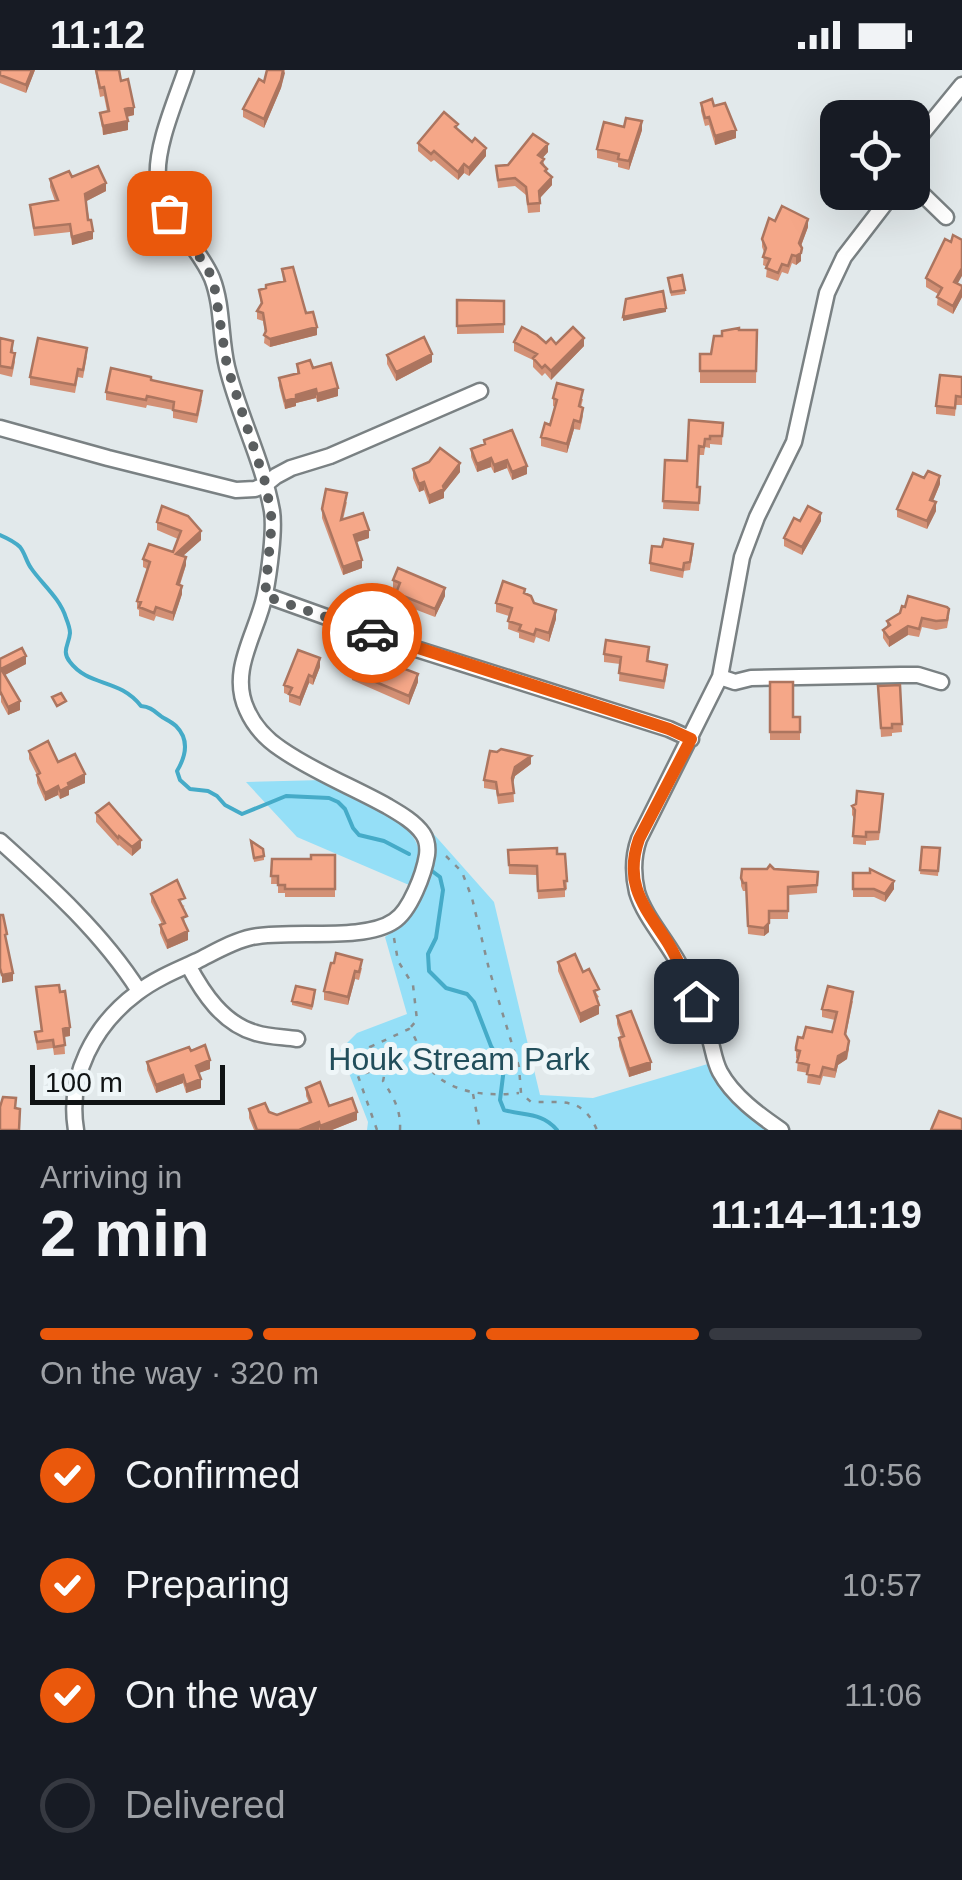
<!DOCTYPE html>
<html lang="en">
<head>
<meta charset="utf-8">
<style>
  :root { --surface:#171b24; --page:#20242c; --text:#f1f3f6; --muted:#9ea1a6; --line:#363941; --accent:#ea580c }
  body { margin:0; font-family:Helvetica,sans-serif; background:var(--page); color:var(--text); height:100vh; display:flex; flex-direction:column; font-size:38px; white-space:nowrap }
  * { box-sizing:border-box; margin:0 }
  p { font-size:32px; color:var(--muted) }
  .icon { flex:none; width:55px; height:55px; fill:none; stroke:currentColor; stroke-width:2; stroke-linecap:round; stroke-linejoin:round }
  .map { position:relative; height:1060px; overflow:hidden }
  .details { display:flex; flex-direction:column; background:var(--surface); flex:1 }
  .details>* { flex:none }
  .controls { position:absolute; left:820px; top:30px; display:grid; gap:20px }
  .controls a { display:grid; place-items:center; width:110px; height:110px; border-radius:20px; background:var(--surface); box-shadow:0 10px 40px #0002; font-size:50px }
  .scale { position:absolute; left:30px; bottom:25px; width:195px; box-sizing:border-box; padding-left:10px; border:5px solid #101314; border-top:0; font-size:28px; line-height:35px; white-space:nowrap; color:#101314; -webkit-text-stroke:8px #eff6f8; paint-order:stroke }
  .pin { position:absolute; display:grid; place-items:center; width:85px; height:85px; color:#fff; margin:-42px; border-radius:20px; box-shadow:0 5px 15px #0006 }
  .courier { position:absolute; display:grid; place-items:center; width:100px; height:100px; margin:-50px; border:8px solid #ea580c; border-radius:50%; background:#fff; color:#222; box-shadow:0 2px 12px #0007 }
  .overview em { font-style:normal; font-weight:700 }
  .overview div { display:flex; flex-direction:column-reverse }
  .overview { display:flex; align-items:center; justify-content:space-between; height:170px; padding:0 40px }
  h1 { font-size:65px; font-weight:700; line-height:75px }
  .bar { display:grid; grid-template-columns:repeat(4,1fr); gap:15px 10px; align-content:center; height:120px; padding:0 40px }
  .bar i { height:12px; border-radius:8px; background:var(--line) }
  .bar .active { background:var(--accent) }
  .bar p { grid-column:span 4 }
  ol { padding:0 40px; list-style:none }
  li { display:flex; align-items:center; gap:30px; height:110px }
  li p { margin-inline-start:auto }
  li .icon { padding:10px; border-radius:50%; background:var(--accent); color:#fff; stroke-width:4 }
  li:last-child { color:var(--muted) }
  li i { width:55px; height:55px; border:5px solid var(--line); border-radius:50% }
  .status { display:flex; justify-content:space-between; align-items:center; height:70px; padding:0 50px; background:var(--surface); direction:ltr }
  .status svg { height:28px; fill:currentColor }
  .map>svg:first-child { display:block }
  .green { fill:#95dff7 }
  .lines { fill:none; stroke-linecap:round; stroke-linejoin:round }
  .stream { stroke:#45abc8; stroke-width:4 }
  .minor-casing { stroke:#7a8183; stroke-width:19 }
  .path { stroke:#888e8f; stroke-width:2.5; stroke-dasharray:5 8; stroke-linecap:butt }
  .minor { stroke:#fff; stroke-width:14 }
  .wall { fill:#d39075 }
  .shaded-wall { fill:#ac755f }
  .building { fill:#f5a788; stroke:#ac755f; stroke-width:2.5 }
  .done { stroke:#5a5e5f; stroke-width:10; stroke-dasharray:0 18 }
  .route { stroke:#ea580c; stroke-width:12 }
  .labels { text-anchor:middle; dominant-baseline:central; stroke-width:10; stroke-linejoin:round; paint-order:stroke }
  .park-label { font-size:32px; fill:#224e5b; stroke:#eff6f8 }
</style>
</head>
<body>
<div class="status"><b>11:12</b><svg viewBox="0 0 49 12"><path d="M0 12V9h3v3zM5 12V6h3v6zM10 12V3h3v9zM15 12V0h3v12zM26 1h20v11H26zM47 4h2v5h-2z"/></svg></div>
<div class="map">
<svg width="962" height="1060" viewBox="0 0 962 1060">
  <rect width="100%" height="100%" fill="#e2e9eb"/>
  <path class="green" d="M323,710C347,723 412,750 418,777C421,789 413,803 409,815L297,767L246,712Z
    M431,761L494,832L540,1025L593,1028L711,993L770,1060H367L368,1052L340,980L357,963L407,944L385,867C414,849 440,794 431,761Z"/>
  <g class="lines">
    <path class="stream" d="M0,465C7,468 14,471 20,477C25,483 26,491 31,498C41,513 60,528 66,548C68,553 70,558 70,563C69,575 61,581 70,592C89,617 119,608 141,636C151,637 154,641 162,647C167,650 172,652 176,656C190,670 186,686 177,701L180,710L190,719L208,721L217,726L225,735L242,744L286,726L329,728L338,732L345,739L353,758L359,765L384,771L409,784
      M432,801L440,807L443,820L436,868L428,884L429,901L446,918L467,924L474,932L491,976L504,998L500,1030L504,1040C524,1046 542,1042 557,1060"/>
    <g class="minor-casing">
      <path id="minor" d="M912,76L962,15
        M912,114L946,147
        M0,358L108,388L236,420L255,419L265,415L276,406L291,398L330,386L480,321
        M265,525L413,578L669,659L691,669
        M720,607L735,612L751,608L901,605H918L941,612
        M0,771C50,816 103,864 139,921
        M188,895C203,923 223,954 256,963C269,967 284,967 297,969
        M76,1060C67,1006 94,955 137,923C155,909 177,900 197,891C215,882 233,871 252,867C290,859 364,872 394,851C410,841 424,804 427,785C428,777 427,770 423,764C415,752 399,743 387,736C353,717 314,702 281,679C266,669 254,656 247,640C228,600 258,562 265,524C269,504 275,460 272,441C263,391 239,346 227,297C220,268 223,236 212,208C197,173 163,149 158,109C155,77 176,30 186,0
        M781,1060C759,1045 733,1026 720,1002C714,991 713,978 709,966C702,944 693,922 683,902C671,875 645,849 637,822C633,805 633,786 639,769L720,607L742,487L757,447L794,372L827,223L844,187L894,122"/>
    </g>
    <path class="path" d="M446,786L462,802L472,828L489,899L519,997L521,1023L531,1032C563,1033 582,1026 597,1060
      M394,868L398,891L413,915L417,950L410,958
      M473,1024L480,1060
      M377,1060L358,1006L382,997
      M400,1060C401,1040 394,1028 383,1011C387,997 379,987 370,977L409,959C417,968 418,978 423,989C442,1023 484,1027 519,1023"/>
    <use href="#minor" class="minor"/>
  </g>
  <path class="wall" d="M0,0H35L26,23L0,13Z
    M95,0H119L121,11L134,45L127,47L128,60L103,65L100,43L107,41L104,26L100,27Z
    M285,0L281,18L264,58L243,47V39L264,12Z
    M701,33L736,68L715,75L709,55L705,56L701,41Z
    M624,57L642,60L629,100L618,97V93L597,88V79Z
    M458,60L486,86L469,106L464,103L458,110L434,90L431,92L418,81V73Z
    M548,82L542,88L552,115L540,128V142L528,143L526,125L515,116L498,118L496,96L508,95Z
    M72,107L106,121L86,131L93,169L72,175L70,162L34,166L30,135L55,131L50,117V109Z
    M775,151L808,157L801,176V191L796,195L792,193L788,204L782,202L778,211L766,207L767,197L763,195L764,182L762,177V169Z
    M282,199L317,265L270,277L264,273L265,263L263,251L257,249V241L261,235L259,220L283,211Z
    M668,208L685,220V224L671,226Z
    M926,208L958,214L962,216V227L953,244L937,235L938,224L926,217Z
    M457,230L504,231V263L457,264Z
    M739,260H757L756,313H700V284H711L722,266Z
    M0,268L13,279L15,292L12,307L0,304Z
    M514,272L556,274L584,276L551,310L545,303L542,306L533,297V290L514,281Z
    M387,285L432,292L396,311L387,294Z
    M87,286L83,308L78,307L75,323L30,315V307Z
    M297,294L313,298L338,326L317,332L316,328L296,333V336L285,339L279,316V308L297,303Z
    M962,307V335H956L955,346L936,344V336Z
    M151,310L202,330L197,353L173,348V340L147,335L146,338L106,330V322Z
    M553,328L583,329L581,337L583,346L580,360L574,359L567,383L541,376V367L550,355L555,337L553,336Z
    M689,350L723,353L722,375L710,374V378L705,377L704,385H699L698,417H700L699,441L663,439L665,390L687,391Z
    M484,370L527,404L512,410L507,398L494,403L491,397L477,402L471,387V379L484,374Z
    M413,399L460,402L444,422V428L429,434L424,420L419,422L413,408Z
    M940,414L933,431L936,441L927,459L897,447V439Z
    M347,432L343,450L369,468L356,472L362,498L343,505L322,448V439Z
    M800,451H821L802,485L784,476V468Z
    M157,452L201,470L183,486L186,495L180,515L182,524L173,551L156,546L154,551L139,546V540L137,539V531L147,499L143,497V489L173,482L178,469L157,460Z
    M693,482L690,500L684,501L683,508L650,501V493Z
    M393,510L445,526L435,547L396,532L397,520L393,518Z
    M525,524L534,533L556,549L549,572L536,567L534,573L519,568V563L508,559L509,546L496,542V533Z
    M949,547L947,558L936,560L922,557L919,567L908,565L889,577L883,568V560L887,557V551Z
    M604,584H649L648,592L667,603L664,619L619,611L620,594L604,592Z
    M0,589L26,594L5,605L20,640L8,645L1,632Z
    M320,597L313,615L309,613L300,636L289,632V625L284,623V615Z
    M352,602L418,612L409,635L352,610Z
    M770,612L793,647H800V670H770Z
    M900,615L902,662L892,663V666L881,667L878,616Z
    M29,681L58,692L85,713L69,720V725L60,729L58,725L45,731L37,713V705L29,689Z
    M531,694L515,706L513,713L514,732L498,734L496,720L484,718V710Z
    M883,732L879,770L866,771V775L853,774L854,748L852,745V736Z
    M96,743L141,778L132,786L119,775L118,776L96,752Z
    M251,771L264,786V790L254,792Z
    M922,777L940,778L938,806L920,804Z
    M508,780L565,784L567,819H565V827L538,829L537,805L509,804Z
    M335,785V827H285V823H278V814H271L272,789H311Z
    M774,799L818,802L817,823L788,825V849H769V862L764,866L748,864L746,821H743L741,816V808Z
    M853,803L894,819L885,832L874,827H853Z
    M151,824L185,836L182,837L188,870L167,879L160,863V855L162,854L151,832Z
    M558,892L583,902L599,927L597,928L599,944L580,953L558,901Z
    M331,893L362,898L359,910L355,909L348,935L324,930V921Z
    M36,917L70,966L64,967L65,984L54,985L53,978L37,980L35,962L41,961Z
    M315,925L312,940L292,935V931Z
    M853,931L846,965L849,979L847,989L838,995L835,1008L823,1006L820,1015L807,1013L808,1003L797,1001L798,989L796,988V977L803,968L832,962L835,950L822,947V939Z
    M617,946L651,1000L629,1007L619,976V968L621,967L617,954Z
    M191,981L210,999L198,1003L201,1018L186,1023L183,1013L156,1023L147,1000V992Z
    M306,1018L329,1036L357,1050L332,1060H254L249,1048V1039L277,1045L309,1033L306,1026Z"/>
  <path class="shaded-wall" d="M32,0H35L26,23V15Z
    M283,0L285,3L281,18L264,58V49Z
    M134,37V45L125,47V39Z
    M128,51V60L103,65V56Z
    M642,51V60L629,100V91Z
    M736,60V68L715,75V66Z
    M548,74V82L538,93V85Z
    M486,78V86L469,106V98Z
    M464,94V103L458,110V102Z
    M552,107V115L539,129V121Z
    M106,113V121L85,132V124Z
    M808,149V157L799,181V173Z
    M93,161V169L72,175V167Z
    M801,183V191L796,195V186Z
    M962,198V206L954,220V212Z
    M962,219V227L953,244V236Z
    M666,238V242L623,251V247Z
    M317,257V265L270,277V269Z
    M584,268V276L551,310V301Z
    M432,284V292L396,311V302Z
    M338,318V326L317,332V324Z
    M316,319V328L296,333V336L285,339V331L296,325Z
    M574,350V359L567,383V374Z
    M491,388V397L477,402V394Z
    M507,390V398L494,403V395Z
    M460,393V402L444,422V428L429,434V426L443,416Z
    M527,396V404L512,410V402Z
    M940,406V414L930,438V430Z
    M424,412V420L419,422V414Z
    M936,432V441L927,459V451Z
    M821,443V451L802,485V477Z
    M369,460V468L354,473V465Z
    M201,461V470L176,492V484Z
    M186,487V495L177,522V514Z
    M362,490V498L343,505V497Z
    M182,516V524L173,551V543Z
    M445,518V526L435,547V539Z
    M556,540V549L549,572V563Z
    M908,556V565L889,577V568Z
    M26,586V594L1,607V599Z
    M320,588V597L313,615V607Z
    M418,604V612L409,635V626Z
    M309,605V613L300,636V628Z
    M20,631V640L8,645V637Z
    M531,686V694L515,706L512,716L515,697Z
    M85,704V713L69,720V725L60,729V721L68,713Z
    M58,716V725L45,731V723Z
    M141,770V778L132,786V777Z
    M894,811V819L885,832V824Z
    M769,853V862L764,866V858Z
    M188,861V870L167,879V871Z
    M355,901V909L348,935V927Z
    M13,903V911L2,913V905Z
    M599,935V944L580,953V944Z
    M70,957V966L63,967V959Z
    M849,971L847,989L838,995L835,1008L838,986Z
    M210,990V999L196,1004V996Z
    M651,992V1000L629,1007V999Z
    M183,1005V1013L156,1023V1015Z
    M201,1009V1018L186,1023V1015Z
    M357,1042V1050L332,1060H320V1056Z
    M319,1052V1060H299Z"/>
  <path class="building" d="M0,0H32L26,15L0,5Z
    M96,0H119L121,11L128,9L134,37L125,39L128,51L103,56L100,43L109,41L104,17L100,18Z
    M267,0H283L281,10L264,49L243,39L259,9L264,12Z
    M712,29L714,36L725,33L736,60L715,66L709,47L705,48L701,33Z
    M444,42L458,54L455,57L472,72L475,68L486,78L469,98L464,94L458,102L434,81L431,84L418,73Z
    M626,48L642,51L629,91L618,89L619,84L597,79L604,52L624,57Z
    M533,64L548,74L538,85L544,89L541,93L547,99L545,101L552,107L539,121L540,133L528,134L526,117L515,108L498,110L496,96L508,95Z
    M98,96L106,113L85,124L88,150H91L93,161L72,167L70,154L34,158L30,135L58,130L50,109L69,101L72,107Z
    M782,136L808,149L799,173L802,178L801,183L796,186L792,185L788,196L782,194L778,203L766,198L770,189L763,187L766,178L762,169L769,148L775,151Z
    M953,165L962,170V198L954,212L962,216V219L953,236L937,227L942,218L926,208L945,169L951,172Z
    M293,197L306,243L313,242L317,257L270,269L264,265L266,261L263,243L257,241L262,233L259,220L266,218V215L285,211L282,199Z
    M682,205L685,220L671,222L668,208Z
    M663,221L666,238L623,247L626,229Z
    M457,230L504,231V254L457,256Z
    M522,257L537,265L546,273L551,268L556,274L573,257L584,268L551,301L545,295L542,298L533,288L537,284L514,272Z
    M739,258V260H757L756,301H700V284H711L714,266H722V261Z
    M424,267L432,284L396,302L387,285Z
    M0,268L13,271L11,282L15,283L12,298L0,296Z
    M38,268L87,278L83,300L78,299L75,315L30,307Z
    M310,290L313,298L331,293L338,318L317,324L316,319L296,325V328L285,331L279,308L299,303L297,294Z
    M111,298L151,307V310L202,321L197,345L173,340L174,332L147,326L146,330L106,322Z
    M940,305L962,307V327L956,326L955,338L936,336Z
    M557,313L583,320L579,336L583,338L580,352L574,350L567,374L541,367L545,353L550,355L557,330L553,328Z
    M689,350L723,353L722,366H710V369H705L704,377L699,376L697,417H700L699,433L663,431L665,390L687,391Z
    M512,360L527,396L512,402L507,390L494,395L491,388L477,394L471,379L485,374L484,370Z
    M440,378L460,393L443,416L444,419L429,426L424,412L419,414L413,399L429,392Z
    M928,401L940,406L930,430L936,432L927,451L897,439L913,403L924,408Z
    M326,419L347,423L341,450L363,443L369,460L354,465L362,490L343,497L322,439Z
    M162,436L188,446L201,461L176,484L186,487L177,514L182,516L173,543L156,537L154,543L139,537L141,532L137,531L150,492L143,489L149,474L173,482L181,461L157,452Z
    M808,436L821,443L802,477L784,468L794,448L800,451Z
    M664,469L693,474L690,492L684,493L683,500L650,493L652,476L662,477Z
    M398,498L445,518L435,539L396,523L400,513L393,510Z
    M503,511L525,519L524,523L531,526L534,533L556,540L549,563L536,559L534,565L519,560L521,555L508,551L512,538L496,533Z
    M908,526L947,537L949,539L947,550L936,551L922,548L919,559L908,556L889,568L883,560L890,555L887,551L900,543L902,536L905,537Z
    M606,570L649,577L647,591L667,595L664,611L619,603L621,587L604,584Z
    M22,578L26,586L1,599L20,631L8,637L1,623L0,624V589Z
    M298,580L320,588L313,607L309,605L300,628L289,624L292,618L284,615Z
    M356,587L373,593L379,590L383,600L391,596L400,600V597L418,604L409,626L352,602Z
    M770,612H793V647H800V662H770Z
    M900,615L902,654H892V658H881L878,616Z
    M61,623L66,631L57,636L52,627Z
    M48,671L58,692L75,684L85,704L68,713L69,716L60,721L58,716L45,723L37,705L40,703L29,681Z
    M501,679L531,686L515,697L512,708L514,723L498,725L496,712L484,710L490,681L497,682Z
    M857,721L883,724L879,762H866V767L853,766L855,740L852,736L856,734Z
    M109,733L141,770L132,777L119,766L118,768L96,743Z
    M251,771L263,779L264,786L254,788Z
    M922,777L940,778L938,801L920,800Z
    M557,778V784H565L567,811H564L565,819L538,821L537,796L509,795L508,780Z
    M311,785H335V819H285V815H278V806H271L272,789H311Z
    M770,795L774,799L818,802L817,815L788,817V841H769V853L764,858L748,856L746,813H743L741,808L742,799H767Z
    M870,799L894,811L885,824L874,819H853V803H870Z
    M177,810L185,828L179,830L187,846L182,848L188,861L167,871L160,855L165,853L151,824Z
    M0,845H3L7,864L5,865L13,903L2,905L0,898Z
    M336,883L362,890L359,902L355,901L348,927L324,921L331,893H334Z
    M575,884L583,902L589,899L599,919L594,921L599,935L580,944L558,892Z
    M59,915L60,922L65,921L70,957L63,959L65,975L54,977L53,970L37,972L35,962L42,961L36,917Z
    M296,916L315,920L312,936L292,931Z
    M828,916L853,922L845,964L849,971L847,981L838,986L835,1000L823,997L820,1007L807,1004L809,995L797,992L800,981L796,980V977L798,967L803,968L806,957L832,962L837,942L822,939Z
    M631,941L651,992L629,999L619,968L624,966L617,946Z
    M205,975L210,990L196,996L201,1009L186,1015L183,1005L156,1015L147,992L189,977L191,981Z
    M320,1012L329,1036L352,1028L357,1042L320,1056L319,1052L299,1060H257L249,1039L265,1033L269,1042L277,1045L311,1032L306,1018Z
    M3,1027L16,1028L15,1038L20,1039L19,1060H0V1037Z
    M939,1041L962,1049V1060H931Z"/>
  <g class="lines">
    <path class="done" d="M169,143L208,199L214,214L227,296L266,415L272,451L265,526L372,563"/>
    <path class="route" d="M372,563L669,659L691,669L639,769C623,815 645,837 668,873C679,891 687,911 696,931"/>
  </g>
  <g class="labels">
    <g class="park-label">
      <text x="459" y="989">Houk Stream Park</text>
    </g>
  </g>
</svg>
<div class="controls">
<a><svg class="icon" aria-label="locate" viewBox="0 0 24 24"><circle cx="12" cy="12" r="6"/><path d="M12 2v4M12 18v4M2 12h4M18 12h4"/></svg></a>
</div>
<div class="scale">100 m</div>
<div class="pin" style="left:169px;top:143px;background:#ea580c"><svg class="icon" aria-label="bag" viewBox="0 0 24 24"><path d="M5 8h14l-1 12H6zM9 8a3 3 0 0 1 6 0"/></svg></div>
<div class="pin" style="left:696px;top:931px;background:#1f2937"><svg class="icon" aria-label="home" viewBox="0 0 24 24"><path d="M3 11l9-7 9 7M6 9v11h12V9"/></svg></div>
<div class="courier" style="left:372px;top:563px"><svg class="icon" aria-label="car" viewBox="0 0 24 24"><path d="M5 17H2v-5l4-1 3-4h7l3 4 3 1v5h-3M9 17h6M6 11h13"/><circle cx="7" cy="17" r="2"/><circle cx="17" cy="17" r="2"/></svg></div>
</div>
<section class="details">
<div class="overview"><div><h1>2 min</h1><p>Arriving in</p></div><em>11:14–11:19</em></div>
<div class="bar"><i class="active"></i><i class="active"></i><i class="active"></i><i></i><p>On the way · 320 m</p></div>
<ol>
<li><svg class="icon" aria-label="check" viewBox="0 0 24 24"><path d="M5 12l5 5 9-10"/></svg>Confirmed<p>10:56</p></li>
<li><svg class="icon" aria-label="check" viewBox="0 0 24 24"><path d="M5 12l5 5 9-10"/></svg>Preparing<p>10:57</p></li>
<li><svg class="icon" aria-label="check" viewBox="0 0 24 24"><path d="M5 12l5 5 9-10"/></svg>On the way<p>11:06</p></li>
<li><i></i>Delivered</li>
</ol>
</section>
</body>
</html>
